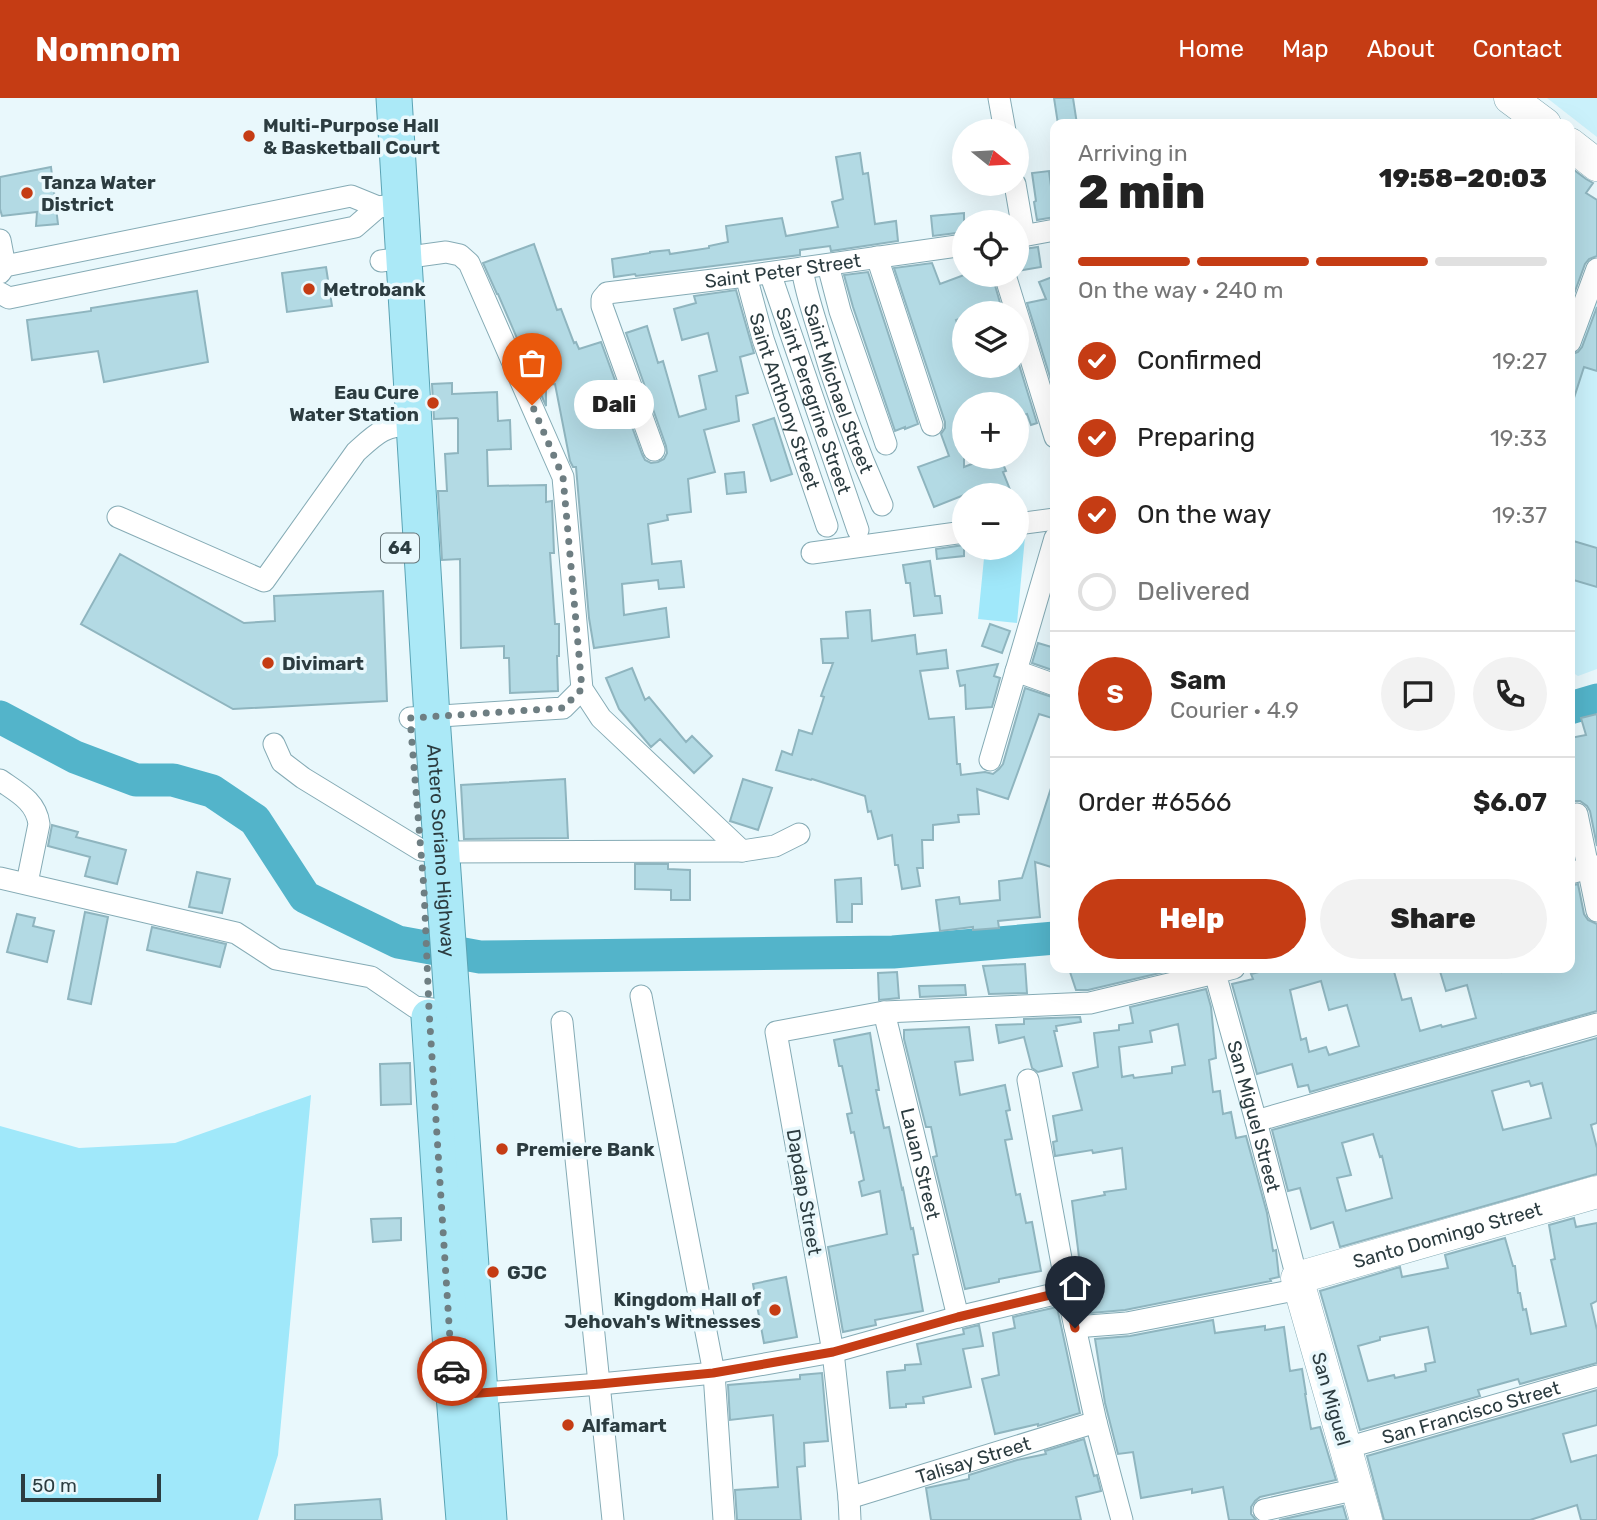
<!DOCTYPE html>
<html lang="en">
<head>
<meta charset="utf-8">
<style>
  :root { --surface:#fff; --page:#f2f2f2; --text:#222; --muted:#767676; --line:#e0e0e0; --accent:#c53c14 }
  body { margin:0; font-family:Rubik,sans-serif; background:var(--page); color:var(--text); height:100vh; display:flex; flex-direction:column; font-size:26px; white-space:nowrap }
  * { box-sizing:border-box; margin:0 }
  p { font-size:23px; color:var(--muted) }
  .icon { flex:none; width:38px; height:38px; fill:none; stroke:currentColor; stroke-width:2; stroke-linecap:round; stroke-linejoin:round }
  .map { position:relative; flex:1; overflow:hidden }
  .details { position:absolute; left:1050px; top:21px; width:525px; height:854px; display:flex; flex-direction:column; background:var(--surface); border-radius:14px; box-shadow:0 7px 28px #0002 }
  .details>* { flex:none }
  .needle { width:46px; rotate:108deg }
  .controls { position:absolute; left:952px; top:21px; display:grid; gap:14px }
  .controls a { display:grid; place-items:center; width:77px; height:77px; border-radius:50%; background:var(--surface); box-shadow:0 7px 28px #0002; font-size:35px }
  .scale { position:absolute; left:21px; bottom:18px; width:140px; box-sizing:border-box; padding-left:7px; border:4px solid #2c3c40; border-top:0; font-size:19px; line-height:24px; white-space:nowrap; color:#2c3c40; -webkit-text-stroke:5px #e9f8fc; paint-order:stroke }
  .pin { position:absolute; display:grid; place-items:center; width:60px; height:60px; color:#fff; margin:-72px -30px; border-radius:50% 50% 50% 0; rotate:-45deg; box-shadow:0 0 7px #0007 }
  .pin .icon { rotate:45deg }
  .courier { position:absolute; display:grid; place-items:center; width:70px; height:70px; margin:-35px; border:5px solid #c53c14; border-radius:50%; background:#fff; color:#222; box-shadow:0 2px 9px #0007 }
  .bubble { position:absolute; height:49px; border-radius:24px; background:var(--surface); box-shadow:0 7px 28px #0002; font-size:23px; font-weight:800; line-height:49px; text-align:center }
  .overview em { font-style:normal; font-weight:800 }
  .overview div { display:flex; flex-direction:column-reverse }
  .overview { display:flex; align-items:center; justify-content:space-between; height:119px; padding:0 28px }
  h1 { font-size:46px; font-weight:800; line-height:52px }
  .bar { display:grid; grid-template-columns:repeat(4,1fr); gap:10px 7px; align-content:center; height:84px; padding:0 28px }
  .bar i { height:9px; border-radius:5px; background:var(--line) }
  .bar .current { background:var(--accent) }
  .bar p { grid-column:span 4 }
  .line { display:flex; align-items:center; gap:18px; padding:0 28px; border-top:2px solid var(--line) }
  .line div { flex:1 }
  .round { display:grid; place-items:center; flex:none; width:74px; height:74px; border-radius:37px; background:var(--page) }
  ol { padding:0 28px; list-style:none }
  li { display:flex; align-items:center; gap:21px; height:77px }
  li p { margin-inline-start:auto }
  li .icon { padding:7px; border-radius:50%; background:var(--accent); color:#fff; stroke-width:4 }
  li:last-child { color:var(--muted) }
  li i { width:38px; height:38px; border:4px solid var(--line); border-radius:50% }
  .primary-button { display:flex; gap:14px; margin-top:auto; padding:14px 28px }
  .primary-button a { flex:1; height:80px; border-radius:42px; background:var(--accent); color:#fff; font-size:28px; font-weight:800; line-height:80px; text-align:center }
  .primary-button a+a { background:var(--page); color:var(--text) }
  header { display:flex; align-items:center; gap:42px; box-sizing:border-box; height:98px; padding:0 35px; background:var(--accent); color:#fff }
  header strong { font-size:33px }
  nav { display:flex; gap:38px; margin-inline-start:auto; font-size:24px }
  .map>svg:first-child { display:block }
  .built { fill:#caf1fb }
  .green { fill:#a0e8fa }
  .lines { fill:none; stroke-linecap:round; stroke-linejoin:round }
  .river { stroke:#53b4ca; stroke-width:33 }
  .building { fill:#b3dae4; stroke:#8fb5bf; stroke-width:2; fill-rule:evenodd }
  .street-casing { stroke:#85abb5; stroke-width:23 }
  .secondary-casing { stroke:#85abb5; stroke-width:33 }
  .primary-casing { stroke:#5aa3b4; stroke-width:37 }
  .street { stroke:#fff; stroke-width:21 }
  .secondary { stroke:#fff; stroke-width:32 }
  .primary { stroke:#abe9f7; stroke-width:35 }
  .done { stroke:#6e7e82; stroke-width:7; stroke-dasharray:0 12.6 }
  .route { stroke:#c53c14; stroke-width:9 }
  .poi-dot { fill:#c53c14; stroke:#e9f8fc; stroke-width:2.5 }
  .labels { text-anchor:middle; dominant-baseline:central; stroke-width:7; stroke-linejoin:round; paint-order:stroke }
  .shield { fill:#e9f8fc; stroke:#657478; stroke-width:2 }
  .shield-label { font-size:18px; font-weight:bold; fill:#2c3c40 }
  .poi-label { font-size:19px; font-weight:bold; fill:#2c3c40; stroke:#e9f8fc; text-anchor:start }
  .street-label { font-size:19px; fill:#2c3c40; stroke:#e9f8fc }
</style>
</head>
<body>
<header>
<strong>Nomnom</strong>
<nav><a>Home</a><a>Map</a><a>About</a><a>Contact</a></nav>
</header>
<div class="map">
<svg width="1597" height="1422" viewBox="0 0 1597 1422">
  <rect width="100%" height="100%" fill="#e9f8fc"/>
  <path class="built" d="M1547,0H1597V39Z
    M1597,174V571L1578,578L1570,573V249Z"/>
  <path class="green" d="M1017,438L1025,439L1017,525L978,521L985,450H1017Z
    M311,997L278,1357L258,1422H0V1028L79,1050L175,1045Z"/>
  <g class="lines">
    <path class="river" d="M1570,610L1597,602
      M0,619L75,659L136,682H173L212,693L255,722L305,799L398,844L480,859L893,854L1055,840"/>
  </g>
  <path class="building" d="M1054,0H1073L1077,26H1058Z
    M860,55L863,76L868,75L875,126L896,123L898,143L831,153L830,148L800,152V157L636,178L635,176L614,179L612,161L650,155V154L669,152L670,156L709,150V148L728,144L726,128L782,120L786,138L838,129L832,104L843,101L836,59Z
    M51,69L58,126L36,128L37,114L2,118L0,111V79Z
    M1570,69L1586,81L1593,85L1586,95L1597,102V158L1589,161L1585,166L1570,207Z
    M1049,73L1055,119L1037,122L1034,104L1036,103L1032,75Z
    M964,115V134L933,138L931,118Z
    M534,146L557,212L561,211L574,245L576,244L579,251L601,244L642,356L645,362L651,365L658,364L664,361L667,355L666,348L626,235L647,228L658,265L663,263L679,319L706,311L699,278L717,273L708,235L682,242L674,211L696,205L694,198L736,192L754,255L740,259L748,295L736,298L739,323L704,332L715,374L688,381L691,414L667,417L668,422L648,426L652,466L681,463L684,489L659,491L658,482L622,486L624,517L666,510L669,539L594,550L589,520L576,369H573L570,363L555,286L546,287V308L498,196H497L483,165Z
    M1038,149L1041,169L1017,173V152Z
    M932,165L940,186L964,177H992L1003,215H964V219L956,222L964,243V268H1017V260L1037,325L1031,327L1027,316L1018,319L1017,306H964V369L990,359H1000L1006,373L1003,374L1011,394L1001,397H964L934,409L918,369L949,358L941,336L945,330V324L894,170Z
    M326,169L332,208L287,214L282,175Z
    M868,174L918,326L905,331V329L895,333L853,209L844,177Z
    M1055,178V295L1027,205L1046,201L1039,184Z
    M197,193L208,264L104,284L98,253L32,262L27,222L91,213V210Z
    M1597,209V273L1584,269L1573,303H1570V257L1578,254L1582,249Z
    M452,285V296L497,294L498,323L510,322L511,351L487,352L488,388L546,387V404L552,403L554,455H550L555,526H559V558H557L558,593L510,595L509,560H504V548L461,550L460,461L442,462L438,393H447L445,356L458,355V321L457,320L434,321L432,286Z
    M774,320L792,376L771,383L753,327Z
    M744,374L746,394L727,396L725,376Z
    M1570,442L1597,450V489L1570,481Z
    M964,447V458L937,461L936,451Z
    M120,456L244,525L275,523L274,498L383,493L387,603L233,611L81,526Z
    M930,463L935,498H940L942,515L914,518L910,485H906L903,467Z
    M870,512L872,543L915,537L917,556L946,552L948,570L920,573L929,621L954,619L957,666H960L961,677L985,674L993,676L999,671L1003,666L1025,590L1055,600V621L1039,616L1008,701L977,691L979,716L958,717L959,724L933,727V742H922L923,770H917L920,788L902,791L898,767H895L892,737L878,741L871,713L868,714L865,698L812,681L811,682L776,672L782,653L792,657L799,632L812,636L824,599L821,598L833,565H823L821,541L848,540L846,514Z
    M990,526L1010,533L1002,555L982,548Z
    M1038,545L1055,550V573L1032,565Z
    M998,566L994,578L1000,580L992,609L966,611L965,587L960,588L957,573Z
    M632,570L645,602L649,599L686,644L692,638L712,658L694,675L660,641L651,649L619,611L606,580Z
    M1597,616V748L1590,713L1587,708L1580,703H1575L1570,705V640L1586,637L1581,620Z
    M565,681L568,740L464,741L461,687Z
    M743,681L772,690L758,732L730,723Z
    M1052,687H1055V755L1051,769L1035,764L1040,819L998,823L999,830L973,832V829L940,833L936,802L959,799L960,806L1000,802L999,783L1022,780Z
    M52,727L78,734L76,739L126,752L117,786L85,778L90,759L48,748Z
    M635,766H668V771L690,772V802H671V792L635,791Z
    M197,774L230,781L222,815L189,809Z
    M861,780L862,806H852V824H837L835,782Z
    M1578,786L1584,816L1588,822L1597,826V913L1310,994L1308,987L1298,989L1292,966L1257,976L1232,886L1253,881L1251,876L1275,870H1393L1402,902L1411,900L1420,933L1441,927L1442,929L1476,920L1467,887L1446,893L1439,870H1501L1502,874L1520,870H1570V788ZM1321,883L1329,912L1347,907L1359,948L1329,957L1326,949L1309,954L1306,940L1301,942L1290,892Z
    M85,814L108,819L91,906L68,901Z
    M17,816L35,820L33,828L54,833L47,864L7,854Z
    M152,829L226,846L220,869L147,852Z
    M1025,866L1027,895L989,896L983,868Z
    M1082,870H1181L1088,892H1076L1070,874Z
    M897,874L899,900L879,902L878,875Z
    M965,887L966,897L920,899L919,888Z
    M1206,891L1211,909L1216,960L1209,962L1213,994L1220,993L1223,1016L1231,1014L1236,1040L1246,1038L1267,1115L1273,1153L1276,1152L1279,1179L1270,1181L1271,1183L1125,1212L1091,1215L1090,1209L1084,1210L1079,1184L1082,1183L1072,1103L1105,1097L1104,1094L1126,1091L1122,1050L1093,1055L1092,1052L1055,1058L1053,1044L1057,1043L1053,1018L1082,1012L1073,975L1098,969L1094,935L1119,932V927L1133,925L1130,909ZM1178,926L1185,967L1172,969V975L1134,980L1133,977L1122,979L1119,949L1152,944L1150,933Z
    M1080,919L1081,924L1056,928L1057,933H1054L1062,968L1038,974L1032,970L1024,939L999,945L996,927L1024,926V921Z
    M969,929L973,962L955,964L960,997L1005,987L1010,1012L1006,1013L1012,1041L1005,1042L1016,1097L1020,1096L1026,1125L1032,1124L1041,1173L999,1181V1184L965,1191L933,1059L937,1058L931,1029H926L904,941V932Z
    M870,935L879,992H876L884,1030L889,1029L902,1091L903,1090L911,1131L913,1130L918,1156L913,1157L923,1213L875,1222L876,1227L843,1234L828,1149L887,1136L880,1093L862,1098L859,1084L864,1082L854,1034L851,1035L847,1016L852,1015L842,968H839L834,942Z
    M1597,940V1025L1591,1027L1597,1050V1076L1340,1149L1333,1124L1311,1131L1300,1090L1288,1093L1272,1032ZM1529,983L1531,988L1542,985L1551,1020L1503,1032L1492,993ZM1373,1036L1380,1059L1382,1058L1392,1100L1346,1113L1337,1080L1351,1077L1342,1045Z
    M410,965L411,1006L381,1007L380,966Z
    M401,1120V1142L373,1144L371,1121Z
    M1574,1120L1576,1129L1597,1125V1203L1591,1206L1597,1232V1265L1520,1286L1518,1281L1478,1292L1480,1298L1360,1332L1320,1193L1400,1169L1402,1179L1448,1170L1445,1157L1505,1140L1513,1168H1515L1518,1195H1520L1523,1212L1526,1211L1531,1236L1566,1228L1551,1162L1555,1161L1549,1127ZM1428,1229L1435,1264L1425,1266L1426,1273L1395,1280L1394,1277L1368,1283L1358,1248L1380,1242V1239Z
    M786,1179L797,1239L764,1245L753,1186Z
    M1057,1209L1080,1315L1038,1328V1326L995,1336L982,1281L999,1277L993,1235L1015,1230L1013,1219Z
    M1213,1222L1215,1235L1265,1228V1232L1284,1229L1290,1273L1302,1271L1306,1296H1305L1311,1331L1320,1329L1336,1382L1260,1399L1255,1403L1251,1409V1416L1256,1422H1229L1223,1389L1192,1395V1391L1141,1400L1133,1354L1118,1356L1105,1305L1095,1241L1130,1238Z
    M979,1227L983,1248L963,1251L971,1289L923,1299L924,1305L906,1306V1309L890,1310L887,1274L905,1272V1267L921,1266L917,1246L964,1236L963,1231Z
    M822,1275L828,1343L804,1345L805,1368L797,1369L801,1422H737L735,1392L778,1389L773,1317L730,1322L728,1287L800,1281V1277Z
    M1597,1292V1327L1563,1336L1571,1364L1597,1357V1422H1581L1577,1407L1530,1422H1384L1367,1358Z
    M1084,1341L1094,1378L1097,1377L1101,1393L1076,1399L1081,1422H931L926,1390L969,1381V1377L1017,1362L1046,1356L1045,1353Z
    M380,1401L382,1422H295V1407Z
    M1343,1408L1347,1422H1279Z"/>
  <g class="lines">
    <g class="street-casing">
      <g id="street">
        <path d="M999,0L1005,33"/>
        <path d="M1015,86L1024,138"/>
        <path d="M1017,139L1055,132"/>
        <path d="M0,142L5,168"/>
        <path d="M877,159L932,327"/>
        <path d="M381,163L446,154L460,157L469,165L563,379L582,591L601,620L742,753"/>
        <path d="M828,167L840,213L886,346"/>
        <path id="s1" d="M802,170C805,190 811,209 817,228C834,289 856,349 882,407"/>
        <path d="M0,175L5,168L351,98L378,109L401,106"/>
        <path id="s2" d="M770,175L858,432"/>
        <path d="M1005,177L1055,339"/>
        <path id="s3" d="M746,178L763,241L827,428"/>
        <path d="M0,195L9,200L355,129L378,109"/>
        <path d="M1570,244L1597,171"/>
        <path id="s4" d="M654,352L602,208V201L607,195L746,178L964,147"/>
        <path d="M118,419L264,483L356,354C378,334 383,328 414,326"/>
        <path d="M1017,426L1055,421"/>
        <path d="M812,455L964,434"/>
        <path d="M1016,573L1055,587"/>
        <path d="M410,620L563,610L582,591"/>
        <path d="M274,646L282,664L303,680L421,752L442,754L742,753L775,748L799,736"/>
        <path d="M990,662L1055,440"/>
        <path d="M0,682C17,694 36,703 39,726L27,785"/>
        <path d="M1577,716L1597,813"/>
        <path d="M1570,775L1597,768"/>
        <path d="M0,780L236,835L276,861L371,879L415,909L441,912"/>
        <path id="s5" d="M1234,870L1215,875L1256,1023L1297,1180"/>
        <path d="M641,898L714,1275L724,1422"/>
        <path id="s6" d="M884,914L958,1219"/>
        <path d="M562,924L613,1422"/>
        <path d="M1028,982L1067,1193L1096,1324L1122,1422"/>
        <path d="M1256,1023L1597,926"/>
        <path d="M1075,1229L1127,1225L1300,1191"/>
        <path d="M471,1296L600,1286L714,1275L833,1254L958,1219L1067,1193"/>
        <path id="s7" d="M1346,1350L1597,1278"/>
        <path id="s8" d="M849,1400L1096,1324"/>
        <path d="M1264,1412L1357,1391"/>
        <path d="M850,1422L849,1400L833,1254L776,934L884,914L1090,905L1215,875"/>
      </g>
    </g>
    <g class="secondary-casing">
      <g id="secondary">
        <path d="M1510,0L1545,26"/>
        <path d="M1570,46L1597,67"/>
        <path id="s9" d="M1366,1422L1297,1180L1597,1094"/>
      </g>
    </g>
    <g class="primary-casing">
      <g id="primary">
        <path id="s10" d="M394,0L432,619L489,1422"/>
        <path d="M429,919L454,1297L464,1422"/>
      </g>
    </g>
    <use href="#street" class="street"/>
    <use href="#secondary" class="secondary"/>
    <use href="#primary" class="primary"/>
  </g>
  <g class="lines">
    <path class="done" d="M452,1273L429,912L424,791L410,620L563,610L582,591L563,379L532,307"/>
    <path class="route" d="M452,1273L454,1297L600,1286L713,1275L833,1254L958,1219L1067,1193L1075,1230"/>
  </g>
  <g class="poi-dot">
    <circle cx="249" cy="38" r="7"/>
    <circle cx="27" cy="95" r="7"/>
    <circle cx="309" cy="191" r="7"/>
    <circle cx="433" cy="305" r="7"/>
    <circle cx="268" cy="565" r="7"/>
    <circle cx="502" cy="1051" r="7"/>
    <circle cx="493" cy="1174" r="7"/>
    <circle cx="775" cy="1212" r="7"/>
    <circle cx="568" cy="1327" r="7"/>
  </g>
  <g class="labels">
    <rect class="shield" x="381" y="435.5" width="38" height="29" rx="5"/>
    <g class="shield-label">
      <text x="400" y="450">64</text>
    </g>
    <g class="poi-label">
      <text x="263" y="27">Multi-Purpose Hall<tspan x="263" dy="22">&amp; Basketball Court</tspan></text>
      <text x="41" y="84">Tanza Water<tspan x="41" dy="22">District</tspan></text>
      <text x="323" y="191">Metrobank</text>
      <text x="419" y="294" text-anchor="end">Eau Cure<tspan x="419" dy="22">Water Station</tspan></text>
      <text x="282" y="565">Divimart</text>
      <text x="516" y="1051">Premiere Bank</text>
      <text x="507" y="1174">GJC</text>
      <text x="761" y="1201" text-anchor="end">Kingdom Hall of<tspan x="761" dy="22">Jehovah's Witnesses</tspan></text>
      <text x="582" y="1327">Alfamart</text>
    </g>
    <g class="street-label">
      <text stroke="none"><textPath href="#s4" startOffset="345">Saint Peter Street</textPath></text>
      <text stroke="none"><textPath href="#s1" startOffset="126">Saint Michael Street</textPath></text>
      <text stroke="none"><textPath href="#s2" startOffset="135">Saint Peregrine Street</textPath></text>
      <text stroke="none"><textPath href="#s3" startOffset="131">Saint Anthony Street</textPath></text>
      <text stroke="none"><textPath href="#s10" startOffset="754">Antero Soriano Highway</textPath></text>
      <text stroke="none"><textPath href="#s5" startOffset="168">San Miguel Street</textPath></text>
      <text stroke="none"><textPath href="#s6" startOffset="156">Lauan Street</textPath></text>
      <text transform="translate(804 1094) rotate(80)">Dapdap Street</text>
      <text stroke="none"><textPath href="#s9" startOffset="408">Santo Domingo Street</textPath></text>
      <text transform="translate(1331 1301) rotate(74)">San Miguel</text>
      <text stroke="none"><textPath href="#s7" startOffset="130">San Francisco Street</textPath></text>
      <text stroke="none"><textPath href="#s8" startOffset="130">Talisay Street</textPath></text>
    </g>
  </g>
</svg>
<div class="controls">
<a><svg class="needle" viewBox="-14 -14 28 28"><path d="M0-13l5 13h-10z" fill="#e53935"/><path d="M0 13l5-13h-10z" fill="#767676"/></svg></a>
<a><svg class="icon" aria-label="locate" viewBox="0 0 24 24"><circle cx="12" cy="12" r="6"/><path d="M12 2v4M12 18v4M2 12h4M18 12h4"/></svg></a>
<a><svg class="icon" aria-label="layers" viewBox="0 0 24 24"><path d="M12 4l9 5-9 5-9-5zM3 14l9 5 9-5"/></svg></a>
<a>+</a>
<a>−</a>
</div>
<div class="scale">50 m</div>
<div class="pin" style="left:532px;top:307px;background:#ea580c"><svg class="icon" aria-label="bag" viewBox="0 0 24 24"><path d="M5 8h14l-1 12H6zM9 8a3 3 0 0 1 6 0"/></svg></div>
<div class="pin" style="left:1075px;top:1230px;background:#1f2937"><svg class="icon" aria-label="home" viewBox="0 0 24 24"><path d="M3 11l9-7 9 7M6 9v11h12V9"/></svg></div>
<div class="courier" style="left:452px;top:1273px"><svg class="icon" aria-label="car" viewBox="0 0 24 24"><path d="M5 17H2v-5l4-1 3-4h7l3 4 3 1v5h-3M9 17h6M6 11h13"/><circle cx="7" cy="17" r="2"/><circle cx="17" cy="17" r="2"/></svg></div>
<div class="bubble" style="left:574px;top:282px;width:80px">Dali</div>
<section class="details">
<div class="overview"><div><h1>2 min</h1><p>Arriving in</p></div><em>19:58–20:03</em></div>
<div class="bar"><i class="current"></i><i class="current"></i><i class="current"></i><i></i><p>On the way · 240 m</p></div>
<ol>
<li><svg class="icon" aria-label="check" viewBox="0 0 24 24"><path d="M5 12l5 5 9-10"/></svg>Confirmed<p>19:27</p></li>
<li><svg class="icon" aria-label="check" viewBox="0 0 24 24"><path d="M5 12l5 5 9-10"/></svg>Preparing<p>19:33</p></li>
<li><svg class="icon" aria-label="check" viewBox="0 0 24 24"><path d="M5 12l5 5 9-10"/></svg>On the way<p>19:37</p></li>
<li><i></i>Delivered</li>
</ol>
<div class="line" style="height:126px"><b class="round" style="background:var(--accent);color:#fff">S</b><div><b>Sam</b><p>Courier · 4.9</p></div><a class="round"><svg class="icon" aria-label="chat" viewBox="0 0 24 24"><path d="M4 5h16v11H9l-5 4z"/></svg></a><a class="round"><svg class="icon" aria-label="phone" viewBox="0 0 24 24"><path d="M5 4h4l2 5-3 2q2 4 5 5l2-3 5 2v4C11 20 4 13 5 4z"/></svg></a></div>
<div class="line" style="height:91px"><div>Order #6566</div><b>$6.07</b></div>
<div class="primary-button"><a>Help</a><a>Share</a></div>
</section>
</div>
</body>
</html>
